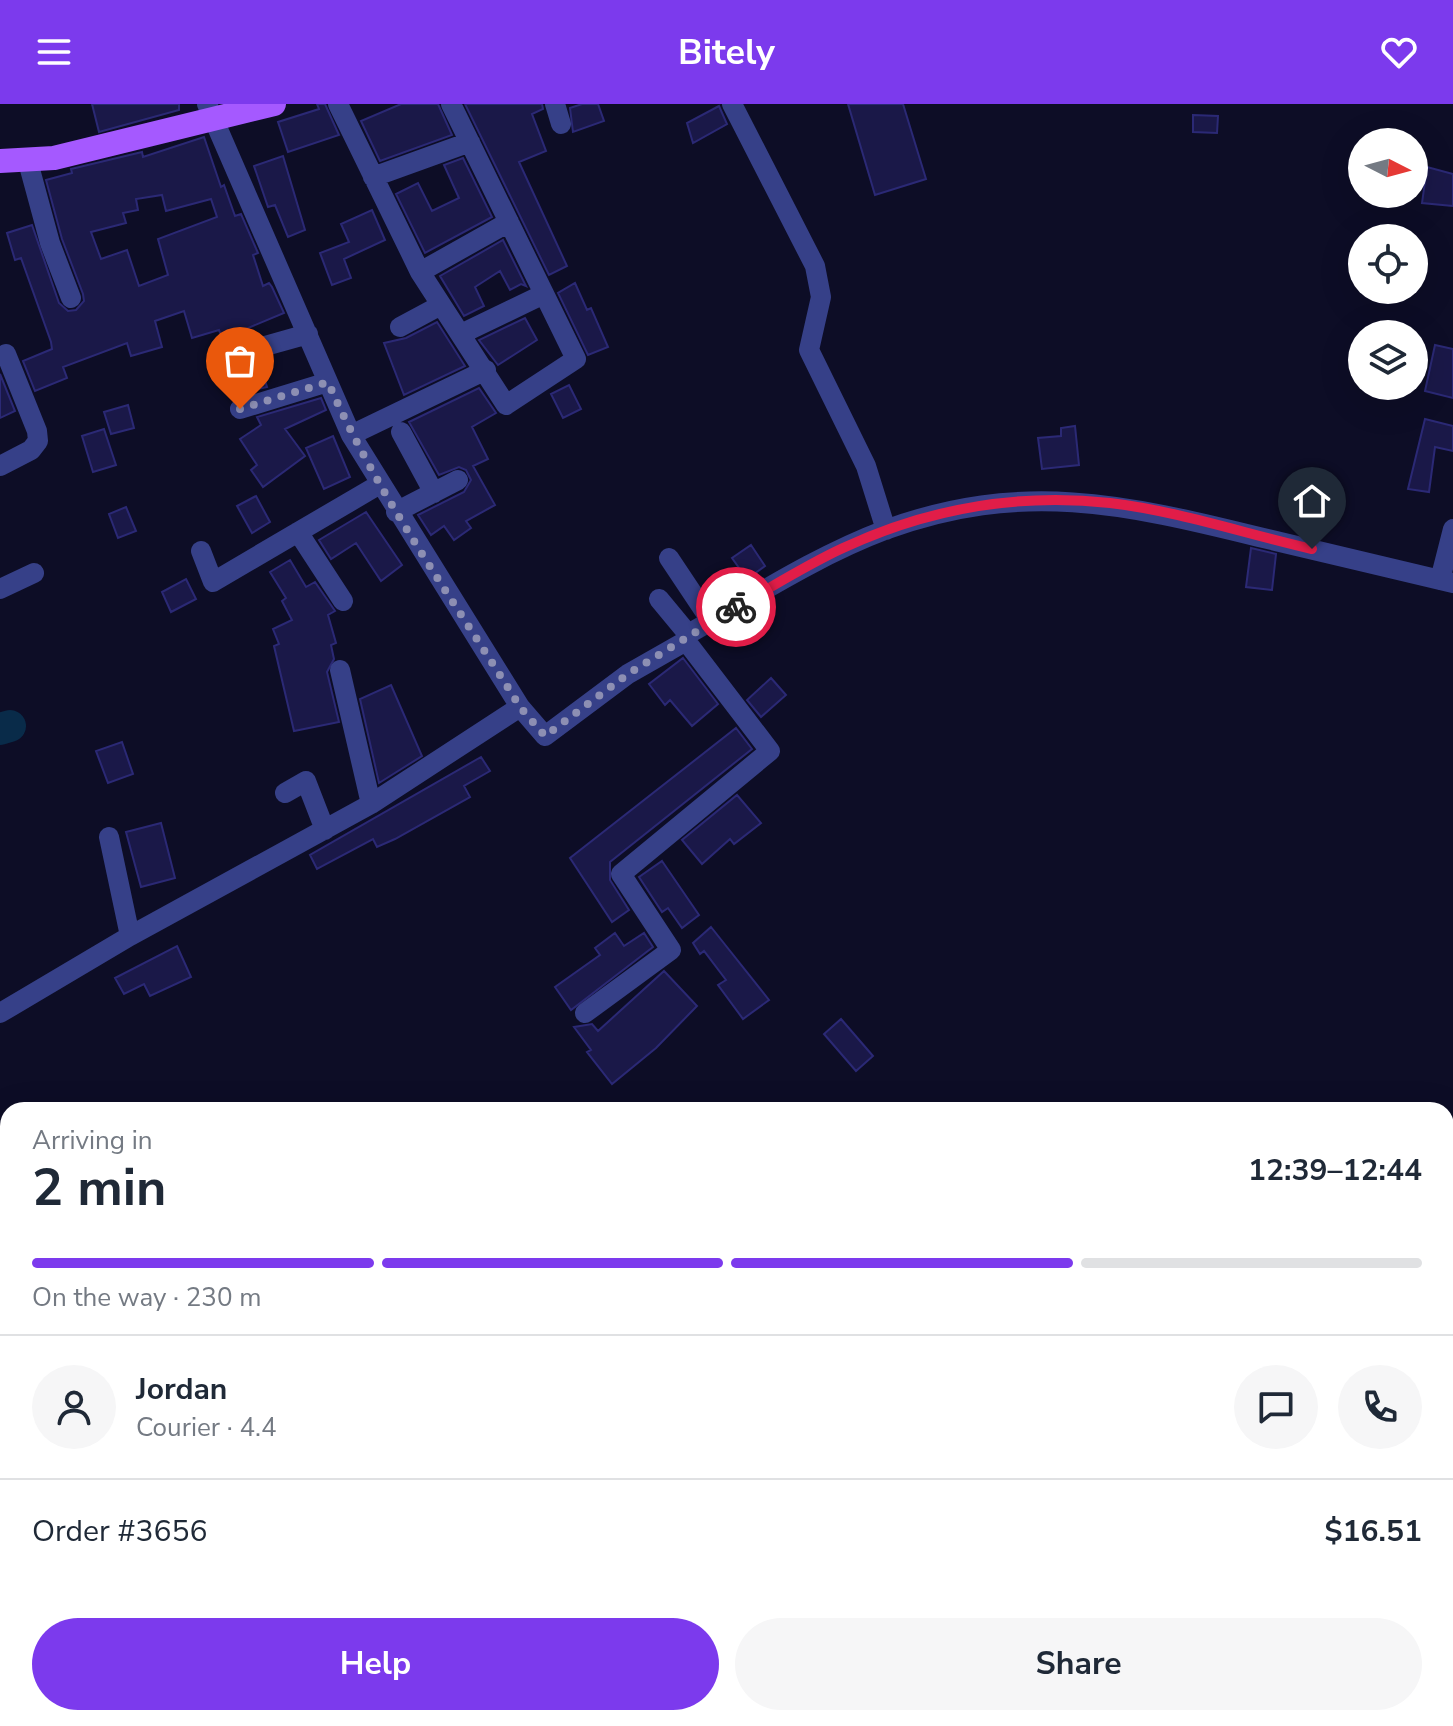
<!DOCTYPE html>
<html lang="en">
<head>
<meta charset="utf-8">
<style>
  :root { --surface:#fff; --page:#f6f6f7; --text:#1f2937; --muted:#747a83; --line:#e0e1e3; --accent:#7c3aed }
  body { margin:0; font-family:"Nunito Sans",sans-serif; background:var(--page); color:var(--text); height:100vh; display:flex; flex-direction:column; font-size:30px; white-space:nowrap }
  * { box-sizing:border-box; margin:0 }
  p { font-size:26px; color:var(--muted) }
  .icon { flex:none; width:44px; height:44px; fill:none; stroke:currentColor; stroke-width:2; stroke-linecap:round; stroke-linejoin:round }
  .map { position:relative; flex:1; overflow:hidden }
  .panel { position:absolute; left:0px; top:998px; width:1454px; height:624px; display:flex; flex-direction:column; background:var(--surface); border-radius:24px 24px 0 0; box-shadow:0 8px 32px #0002 }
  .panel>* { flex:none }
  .needle { width:52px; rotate:96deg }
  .controls { position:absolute; left:1348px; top:24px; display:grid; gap:16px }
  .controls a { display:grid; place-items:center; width:80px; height:80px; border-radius:50%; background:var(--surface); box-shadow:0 8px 32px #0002; font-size:40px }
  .pin { position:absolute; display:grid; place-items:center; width:68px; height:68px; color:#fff; margin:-82px -34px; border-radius:50% 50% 50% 0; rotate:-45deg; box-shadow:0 0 8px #0007 }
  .pin .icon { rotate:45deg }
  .courier { position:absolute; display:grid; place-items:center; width:80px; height:80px; margin:-40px; border:6px solid #e11d48; border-radius:50%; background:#fff; color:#222; box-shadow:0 2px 10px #0007 }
  .headline em { font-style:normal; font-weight:700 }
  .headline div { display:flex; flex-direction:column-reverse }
  .headline { display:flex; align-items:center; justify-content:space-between; height:136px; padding:0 32px }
  h1 { font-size:52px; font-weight:700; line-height:60px }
  .bar { display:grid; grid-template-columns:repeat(4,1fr); gap:12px 8px; align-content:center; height:96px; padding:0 32px }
  .bar i { height:10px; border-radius:6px; background:var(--line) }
  .bar .selected { background:var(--accent) }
  .bar p { grid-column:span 4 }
  .line { display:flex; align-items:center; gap:20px; padding:0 32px; border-top:2px solid var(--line) }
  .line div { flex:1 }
  .round { display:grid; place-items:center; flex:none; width:84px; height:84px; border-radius:42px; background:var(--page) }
  .action { display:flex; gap:16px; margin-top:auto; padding:16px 32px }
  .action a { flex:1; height:92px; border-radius:48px; background:var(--accent); color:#fff; font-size:32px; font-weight:700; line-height:92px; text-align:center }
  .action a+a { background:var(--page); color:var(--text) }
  header { display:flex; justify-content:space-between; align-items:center; height:104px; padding:0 32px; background:var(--accent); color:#fff; font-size:36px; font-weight:700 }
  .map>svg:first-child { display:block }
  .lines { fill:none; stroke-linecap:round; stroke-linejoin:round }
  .river { stroke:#092b49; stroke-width:32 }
  .building { fill:#1a1848; stroke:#2b2975; stroke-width:2; fill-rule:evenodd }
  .minor { stroke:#364088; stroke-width:20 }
  .major { stroke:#a559ff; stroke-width:24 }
  .done { stroke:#8d8fb3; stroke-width:8; stroke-dasharray:0 14.4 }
  .route { stroke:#e11d48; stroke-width:10 }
</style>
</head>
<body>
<header><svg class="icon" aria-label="menu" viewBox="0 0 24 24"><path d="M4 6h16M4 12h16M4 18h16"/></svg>Bitely<svg class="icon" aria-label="heart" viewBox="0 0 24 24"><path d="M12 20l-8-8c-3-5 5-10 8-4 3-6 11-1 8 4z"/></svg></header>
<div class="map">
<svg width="1453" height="1622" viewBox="0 0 1453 1622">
  <rect width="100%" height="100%" fill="#0d0d26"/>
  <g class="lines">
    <path class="river" d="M0,625L10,622"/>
  </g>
  <path class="building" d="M92,0H179V6L99,28Z
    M317,0H325L339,31L288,48L278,18L319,5Z
    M401,0H438L452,31L380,57L361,17Z
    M465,0H542L543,5L532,10L546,47L519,58L567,162L549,171Z
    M582,0H598L604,17L573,28L570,4Z
    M848,0H903L926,75L875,91Z
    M719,2L727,20L693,39L687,19Z
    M1193,11L1218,12L1217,29L1193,28Z
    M204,33L221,83L224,81L235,112L241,110L258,149L253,151L263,182L269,179L272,183L284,209L248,224L251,232L224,240L219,226L192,234L184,207L155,217L162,243L131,252L127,239L63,263L67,274L35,287L23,257L52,245L51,238L21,154L15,156L7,129L32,121L59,199L68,207L76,206L84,197L83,190L62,135L46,76L72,69L71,65L142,48L143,53ZM162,91L166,107L211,95L217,113L158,135L168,171L139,182L127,146L101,155L91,128L126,119L123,109L138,106L136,95Z
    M283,52L305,126L288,133L275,101L268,103L254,62Z
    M463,54L492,113L425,149L396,90L418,79L432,107L459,94L444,61Z
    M1427,63L1453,70V102L1422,99Z
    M372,106L385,136L344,155L351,174L332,181L320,149L349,138L341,120Z
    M503,136L526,182L521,180L510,186L500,167L475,183L484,202L464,212L440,172Z
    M575,179L587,206L591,204L608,243L588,251L558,189Z
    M525,214L537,236L498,261L479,236Z
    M437,218L465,262L404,291L384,239L406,234Z
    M1435,241L1453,245V294L1425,287Z
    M259,257L267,283L238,289L230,265Z
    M0,270L15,307L0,314Z
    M569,281L581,305L563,314L551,290Z
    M479,284L496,309L472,323L488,355L473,362L495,401L466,417L471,424L454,436L444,422L431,431L418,411L464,388L471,376L466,366L459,363L439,371L409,318Z
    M321,294L326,306L285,325L305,352L263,383L251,366L257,361L240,335L261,321L257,313Z
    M128,301L134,324L111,330L104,308Z
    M1425,315L1453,322V347L1435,343L1429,388L1408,385Z
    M1075,322L1079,361L1042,365L1038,334L1061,332V324Z
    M104,325L116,361L93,368L82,332Z
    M333,332L350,373L324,385L306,344Z
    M256,392L270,418L252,429L237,402Z
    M126,403L136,427L118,434L109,410Z
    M366,408L402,461L381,477L356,439L331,455L319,436Z
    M751,441L765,462L747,475L732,454Z
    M1251,444L1276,450L1272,486L1246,483Z
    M290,456L306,483L315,478L335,507L328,511L336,539L331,541L334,555L327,568L339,618L294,627L274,542L279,540L273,525L292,516L282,497L286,494L270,468Z
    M186,475L196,495L171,508L162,488Z
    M683,554L718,600L692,622L670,596L665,601L649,580Z
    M771,574L786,591L761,613L747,596Z
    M391,581L422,652L379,679L360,595Z
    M736,624L752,645L610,758V776L629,806L612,818L570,754Z
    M122,638L133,670L108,679L96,647Z
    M481,653L490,667L464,682L470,693L395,735L377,743L373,735L317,765L310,751Z
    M737,691L761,719L734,740L730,735L702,760L682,736Z
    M161,719L175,774L141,783L126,728Z
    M662,757L699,811L682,824L668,804L662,808L639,773Z
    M711,823L769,896L743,915L718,881L726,876L704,847L700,850L693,839Z
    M615,829L624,842L644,829L653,843L571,906L555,883L600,851L595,844Z
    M177,842L191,873L150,892L144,880L124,890L115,874Z
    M664,867L697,902L656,944L612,980L587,948L591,946L574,923L592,920L598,927Z
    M841,915L873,952L856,967L824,930Z"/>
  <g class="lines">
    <path class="minor" d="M207,0L351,331L520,603L545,632L628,570L686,537L688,530C752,494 816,452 885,426C1021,376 1125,400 1259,433C1324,448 1388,464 1453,479
      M338,0L420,168L506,301L576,255L451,0
      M555,0L561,20
      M732,0L815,162L821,193L809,246L866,362L886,426
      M28,58L50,139L71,194
      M373,73L470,38
      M420,168L509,118
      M400,223L441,201
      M463,229L544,190
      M229,252L308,230
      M240,305L328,278
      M401,328L434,389
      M351,331L486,266
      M0,362L31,346L38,337L37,327L6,250
      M396,408L458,376
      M298,428L343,497
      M201,447L213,478L380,380
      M669,454L711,517
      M1440,476L1453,425
      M0,485L34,469
      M659,495L688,530
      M340,566L371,700
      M285,689L306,677L325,726
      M109,733L130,832
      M0,909L130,832L371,700L520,603
      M585,909L671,846L621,770L770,647L686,537"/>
    <path class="major" d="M0,57L54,54L274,0"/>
  </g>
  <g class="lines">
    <path class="done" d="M240,305L328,278C378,393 454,496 520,603L545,632L628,570L736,503"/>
    <path class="route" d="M736,503C772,483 806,461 843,444C927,405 1018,389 1110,399C1178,407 1246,430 1312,445"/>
  </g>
</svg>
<div class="controls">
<a><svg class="needle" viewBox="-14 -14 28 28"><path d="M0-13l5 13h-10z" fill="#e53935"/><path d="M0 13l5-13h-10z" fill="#747a83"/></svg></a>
<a><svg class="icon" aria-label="locate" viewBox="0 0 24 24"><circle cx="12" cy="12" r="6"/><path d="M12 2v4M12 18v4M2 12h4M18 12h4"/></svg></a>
<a><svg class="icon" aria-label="layers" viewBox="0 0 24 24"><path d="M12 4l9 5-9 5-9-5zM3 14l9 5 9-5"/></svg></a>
</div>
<div class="pin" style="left:240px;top:305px;background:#ea580c"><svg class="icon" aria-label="bag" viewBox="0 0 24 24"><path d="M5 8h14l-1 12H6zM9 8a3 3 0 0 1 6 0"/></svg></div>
<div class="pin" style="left:1312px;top:445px;background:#1f2937"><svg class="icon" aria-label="home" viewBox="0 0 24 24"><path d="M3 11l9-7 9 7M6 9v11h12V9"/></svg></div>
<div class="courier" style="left:736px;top:503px"><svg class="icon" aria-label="bike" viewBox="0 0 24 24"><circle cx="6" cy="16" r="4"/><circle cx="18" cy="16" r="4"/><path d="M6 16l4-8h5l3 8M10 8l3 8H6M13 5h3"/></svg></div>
<section class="panel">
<div class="headline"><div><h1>2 min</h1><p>Arriving in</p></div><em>12:39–12:44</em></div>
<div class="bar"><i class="selected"></i><i class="selected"></i><i class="selected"></i><i></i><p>On the way · 230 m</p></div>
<div class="line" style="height:144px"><a class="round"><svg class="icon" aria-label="person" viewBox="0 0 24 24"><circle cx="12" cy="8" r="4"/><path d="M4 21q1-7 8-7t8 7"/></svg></a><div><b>Jordan</b><p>Courier · 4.4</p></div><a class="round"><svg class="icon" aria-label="chat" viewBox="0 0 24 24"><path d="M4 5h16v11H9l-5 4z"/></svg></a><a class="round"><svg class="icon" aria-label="phone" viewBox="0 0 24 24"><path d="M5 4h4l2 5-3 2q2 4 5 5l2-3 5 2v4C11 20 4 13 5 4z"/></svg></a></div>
<div class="line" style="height:104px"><div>Order #3656</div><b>$16.51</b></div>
<div class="action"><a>Help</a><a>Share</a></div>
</section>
</div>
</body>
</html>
